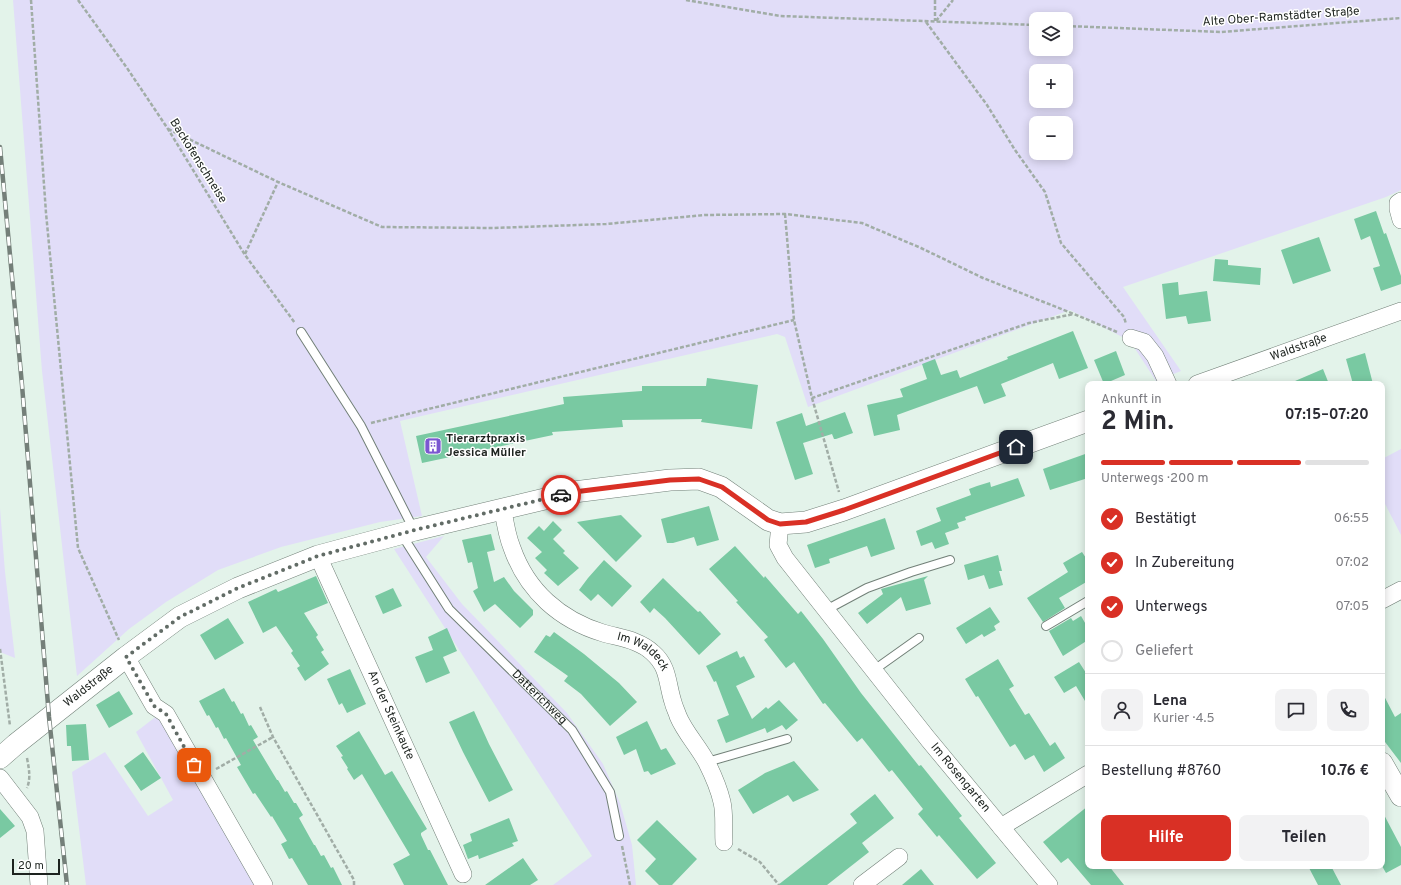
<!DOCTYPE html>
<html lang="de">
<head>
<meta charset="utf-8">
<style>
  :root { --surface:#fff; --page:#f2f2f3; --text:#2b2b33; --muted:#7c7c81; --line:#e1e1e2; --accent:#d93025 }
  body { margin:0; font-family:Overpass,sans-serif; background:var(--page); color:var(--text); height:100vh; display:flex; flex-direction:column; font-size:15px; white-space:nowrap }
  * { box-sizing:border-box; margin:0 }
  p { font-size:13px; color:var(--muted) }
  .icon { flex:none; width:22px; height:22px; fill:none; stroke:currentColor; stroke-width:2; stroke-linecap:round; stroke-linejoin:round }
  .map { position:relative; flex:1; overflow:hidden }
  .sheet { position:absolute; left:1085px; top:381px; width:300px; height:488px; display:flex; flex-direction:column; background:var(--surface); border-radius:8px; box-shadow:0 2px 10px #0003 }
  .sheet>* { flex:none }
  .controls { position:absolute; left:1029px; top:12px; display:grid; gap:8px }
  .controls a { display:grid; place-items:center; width:44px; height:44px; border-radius:8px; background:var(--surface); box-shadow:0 2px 10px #0003; font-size:20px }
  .scale { position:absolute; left:12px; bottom:10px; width:48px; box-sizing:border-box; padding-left:4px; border:2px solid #1d231f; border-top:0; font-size:11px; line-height:14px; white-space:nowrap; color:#1d231f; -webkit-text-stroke:3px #fff; paint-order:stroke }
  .pin { position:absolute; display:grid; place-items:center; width:34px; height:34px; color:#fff; margin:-17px; border-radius:8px; box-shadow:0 2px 6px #0006 }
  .courier { position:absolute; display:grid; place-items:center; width:40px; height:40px; margin:-20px; border:3px solid #d93025; border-radius:50%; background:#fff; color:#222; box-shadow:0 1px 5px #0007 }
  .headline em { font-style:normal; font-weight:700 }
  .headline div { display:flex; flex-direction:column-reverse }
  .headline { display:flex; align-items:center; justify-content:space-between; height:68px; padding:0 16px }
  h1 { font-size:26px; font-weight:700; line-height:30px }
  .bar { display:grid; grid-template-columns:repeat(4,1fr); gap:6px 4px; align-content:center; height:48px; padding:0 16px }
  .bar i { height:5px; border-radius:3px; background:var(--line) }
  .bar .current { background:var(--accent) }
  .bar p { grid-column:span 4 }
  .line { display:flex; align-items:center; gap:10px; padding:0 16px; border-top:1px solid var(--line) }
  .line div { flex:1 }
  .round { display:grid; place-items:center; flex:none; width:42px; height:42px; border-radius:8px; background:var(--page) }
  ol { padding:0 16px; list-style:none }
  li { display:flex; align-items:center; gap:12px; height:44px }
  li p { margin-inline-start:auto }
  li .icon { padding:4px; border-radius:50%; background:var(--accent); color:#fff; stroke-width:4 }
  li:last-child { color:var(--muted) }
  li i { width:22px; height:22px; border:2px solid var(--line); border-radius:50% }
  .action { display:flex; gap:8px; margin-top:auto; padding:8px 16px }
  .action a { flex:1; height:46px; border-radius:8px; background:var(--accent); color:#fff; font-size:16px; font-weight:700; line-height:46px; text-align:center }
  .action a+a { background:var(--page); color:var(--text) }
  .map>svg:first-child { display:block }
  .green { fill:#e1ddf8; fill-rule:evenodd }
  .building { fill:#79c9a2 }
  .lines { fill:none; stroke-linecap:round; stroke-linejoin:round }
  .service-casing { stroke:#728078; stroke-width:10 }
  .minor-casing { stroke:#728078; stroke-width:18 }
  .tertiary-casing { stroke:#728078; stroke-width:22 }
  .path { stroke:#a1ada6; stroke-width:2.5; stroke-dasharray:4 2; stroke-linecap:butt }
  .service { stroke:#fff; stroke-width:8 }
  .minor { stroke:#fff; stroke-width:17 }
  .tertiary { stroke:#fff; stroke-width:21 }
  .rail-casing { stroke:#747f79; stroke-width:4.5 }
  .rail { stroke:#fff; stroke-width:3; stroke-dasharray:9; stroke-linecap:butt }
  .done { stroke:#626c66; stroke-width:4; stroke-dasharray:0 7.2 }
  .route { stroke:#d93025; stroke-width:5 }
  .labels { text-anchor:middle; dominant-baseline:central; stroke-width:3; stroke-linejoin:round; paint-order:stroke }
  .street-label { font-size:12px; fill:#1d231f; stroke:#fff }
  .poi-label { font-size:12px; font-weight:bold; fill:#1d231f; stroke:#fff; text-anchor:start }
</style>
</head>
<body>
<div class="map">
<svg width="1401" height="885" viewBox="0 0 1401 885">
  <rect width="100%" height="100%" fill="#e3f3ea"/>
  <path class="green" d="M13,0H1401V190L1386,197L1123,287L1181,371L1156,381L1130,341L1070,310L808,407L785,337L777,334L400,421L422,516L380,522L281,547L218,570L166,602L129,629L77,676L42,371ZM1036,19H1066V49H1036ZM1036,71H1066V101H1036ZM1036,123H1066V153H1036Z
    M1401,449V535L1382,498V459Z
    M0,508L5,572L15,658L0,652Z
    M444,536L426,557L462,604L567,713L603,764L620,803L632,845L636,885H553L592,856L394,549Z
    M158,715L255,885H86L72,772L105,752L148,816L173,800L136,732Z"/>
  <path class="building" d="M1376,211L1384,234L1386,233L1401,276V284L1381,291L1373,268L1380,266L1370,236L1361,240L1354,219Z
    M1319,237L1331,271L1293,284L1281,250Z
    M1215,259L1228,260V265L1261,268L1260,285L1213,281Z
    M1178,282L1179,295L1207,291L1211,321L1188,324L1186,316L1166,319L1162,284Z
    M1073,331L1088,368L1059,379L1053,363L1001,384L1006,396L984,404L977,386L897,415L900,430L874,436L867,405L903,397L900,389L927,379L922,364L935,359L941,375L957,370L960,378L1008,359L1007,357Z
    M1116,351L1125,375L1104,384L1094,360Z
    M1365,353L1373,384H1353L1346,359Z
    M1323,369L1329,384H1288Z
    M707,378L758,385L752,429L701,422L702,419L622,420L623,427L552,432L553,435L422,463L416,436L564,404L563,397L642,391V386H706Z
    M845,412L853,433L836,439H834L832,434L803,443L813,474L795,480L776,422L802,413L806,426Z
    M1088,453V478L1050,490L1043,469Z
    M1018,478L1025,496L965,517L966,520L957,523L959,528L945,533L949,544L935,549L932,542L921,546L916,531L941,521L936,508L971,495L969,489L977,486L990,482L991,487Z
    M709,506L719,540L697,546L694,537L673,543H667L661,519Z
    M621,515L642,536L616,562L577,522Z
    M885,518L895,549L871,557L867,546L829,559L830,563L815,568L807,545Z
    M553,521L562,530L553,539L565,551L563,553L579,568L558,586L544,573L547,570L535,558L542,552L527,538L539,526L544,531Z
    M491,534L495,550L487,552L494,582L504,577L514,591L533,610V615L520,628L495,604L484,612L473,591L478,588L472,562L468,563L462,540Z
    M735,546L764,578L765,576L798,614L801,611L823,639L861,693L919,766L921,765L962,816L959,818L996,863L977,879L939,835L937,837L918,814L923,809L892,770L889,772L862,738L857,742L825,703L823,704L794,662L786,668L764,640L768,637L736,602L738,601L709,569Z
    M1082,552L1088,561V581L1059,598L1065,608L1043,622L1027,598L1068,572L1063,563Z
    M998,555L1002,571H999L1003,585L989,589L984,575L968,580L964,565Z
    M604,560L632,586L612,607L598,594L591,601L579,590L588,578Z
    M316,576L328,603L304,613L318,635L316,637L324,650L321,652L329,664L305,681L297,668L300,666L291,653L293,651L276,626L263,633L248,602L276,589L278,592Z
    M928,576L924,580L931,604L906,611L901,597L867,624L858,613L883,594L881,589Z
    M663,578L698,612L700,611L721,634L699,655L665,618L654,608L650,613L640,602Z
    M393,588L402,606L383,614L375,596Z
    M990,607L1000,622L994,626L996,630L984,637L982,634L966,644L956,628Z
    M1081,616L1088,628V640L1063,656L1049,631L1071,618L1073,621Z
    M228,618L244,643L215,660L200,635Z
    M447,628L457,651L443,657L450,673L426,683L415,657L433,650L428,637Z
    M554,632L584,654L619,683L637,702L610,726L581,694L564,681L568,676L534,652L546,635L550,637Z
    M737,651L740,658L744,656L755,677L736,686L752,719L766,707L768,709L779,700L798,720L786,730L782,725L767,733L765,728L726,743L717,720L729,715L716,681L714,682L706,666Z
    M998,659L1014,686L1009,689L1025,715L1029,713L1050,746L1055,742L1065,758L1044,772L1034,755L1025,760L1015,744L1010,747L978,696L976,697L965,679Z
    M1079,662L1088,676V706L1076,686L1064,693L1054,677Z
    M350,669L366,704L347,713L342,703L339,705L327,679Z
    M224,688L232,702L234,701L241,714L243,713L249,726L251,725L258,737L253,740L277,780H278L285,792L287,791L294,803H296L303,815L299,818L314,845H315L321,856L324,855L331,868L333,867L342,885H308L292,858L289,859L281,844L287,841L272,816L271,817L255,793L253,794L237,767L241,765L226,738L224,739L218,727L216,728L209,715L207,716L199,701Z
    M119,691L133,714L109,728L96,705Z
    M1382,692L1395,717L1401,713V763L1382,738Z
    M474,711L489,744L513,790L489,802L463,752L449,722Z
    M647,721L661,750L666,748L676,764L651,775L648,771L644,772L636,749L624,755L616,737Z
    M86,724L89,760L72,761L71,746H67L66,725Z
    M359,731L385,775L392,771L427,829L421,833V835L428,850H430L448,885H404L393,864L410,855L362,774L354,780L347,769L348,768L341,757L343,756L336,746Z
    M143,752L161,778L141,791L124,766Z
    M794,761L819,790L793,802L788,795L753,814L738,790L765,773Z
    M875,794L894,818L862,843L869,852L827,885H778L857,823L850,814Z
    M1088,806V866H1109L1124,885H1091L1068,858L1061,863L1043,842Z
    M0,809L15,826L0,838Z
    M1382,811L1401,847V865L1386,873L1382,866Z
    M509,818L518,841L512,843L514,846L479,859L478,855L468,859L463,845L472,841L470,834Z
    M657,820L697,859L672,885H659L645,871L656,859L637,840Z
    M523,858L538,880L530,885H485Z
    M1308,866H1331L1341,885H1318Z
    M921,869L934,885H902Z"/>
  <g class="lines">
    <g class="service-casing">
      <g id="service">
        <path d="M301,332L361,426L414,530"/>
        <path id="s1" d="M402,535L449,609L572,730L610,792L619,836"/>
        <path d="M826,610L867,588L911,572L950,560"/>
        <path d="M1046,626L1088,601"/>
        <path d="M874,670L919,638"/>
        <path d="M707,762L787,739"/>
      </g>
    </g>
    <g class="minor-casing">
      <g id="minor">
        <path d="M1401,201L1398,203V209L1401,220"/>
        <path d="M1131,338L1144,342L1155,356L1168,384"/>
        <path id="s2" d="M1197,384L1401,311"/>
        <path id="s3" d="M503,510C505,523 507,536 512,548C527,591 560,620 603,633C620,638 640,640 653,653C669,667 667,684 673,702C674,707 677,712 678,716C685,733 699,747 707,763C713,775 719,789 722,802C725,815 723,829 724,842"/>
        <path id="s4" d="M780,524L778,545L785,558L928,739L1049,885"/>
        <path id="s5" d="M318,556L463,874"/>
        <path d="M1382,600L1401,590"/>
        <path d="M126,657L154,706L166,714L264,885"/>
        <path d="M0,778L30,817L35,831L39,885"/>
        <path d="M1001,827L1088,774"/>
        <path d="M862,885L899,857"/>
      </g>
    </g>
    <g class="tertiary-casing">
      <g id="tertiary">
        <path id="s6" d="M0,758L16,744L126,657L180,617L238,588L318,556L415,530L574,492L670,480L699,479L721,487L768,520L780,524L806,522L844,510L1088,421"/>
        <path d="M1382,763L1401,796"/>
      </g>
    </g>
    <path class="path" d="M31,0L46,213L78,548L119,640
      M78,0L127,68L168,129L245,255L295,323
      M686,0L780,16L1036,25
      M935,0V21
      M936,21L953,0
      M926,22L987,105L1015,150L1045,192L1061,243L1124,317L1126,324
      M1066,26L1221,32L1401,18
      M168,129L278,182L382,227L494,228L606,224L705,215L785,214L862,223L921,248L983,278L1074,314L1117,332
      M785,214L794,320L812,398L1029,323L1074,314
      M245,254L278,182
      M812,398L839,492
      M371,423L794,320
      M0,649L10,726
      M260,707L273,737L354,880V885
      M27,758C29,769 31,778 27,788
      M216,769L273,737
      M622,846L630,885
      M738,849L760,862L779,885"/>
    <use href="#service" class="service"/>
    <use href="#minor" class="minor"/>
    <use href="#tertiary" class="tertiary"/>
    <g class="rail-casing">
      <path id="rail" d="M0,147L22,385L49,717L67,885"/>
    </g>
    <use href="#rail" class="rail"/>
  </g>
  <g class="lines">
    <path class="done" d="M194,765L166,714L154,706L126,657L180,617L238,588L318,556L415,530L561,495"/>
    <path class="route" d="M561,495L574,492L670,480L699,479L722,487L768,520L780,524L806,522L844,510L1016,447"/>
  </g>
  <defs>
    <g id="building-square" transform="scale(0.9)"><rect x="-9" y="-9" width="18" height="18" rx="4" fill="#7b57d1" stroke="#fff"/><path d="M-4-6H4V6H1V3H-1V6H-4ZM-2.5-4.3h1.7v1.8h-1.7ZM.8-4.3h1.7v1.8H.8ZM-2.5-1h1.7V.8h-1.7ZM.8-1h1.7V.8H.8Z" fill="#fff"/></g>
  </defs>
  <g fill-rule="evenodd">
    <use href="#building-square" x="433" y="446"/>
  </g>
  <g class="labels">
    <g class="street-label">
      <text transform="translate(1281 17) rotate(-4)">Alte Ober-Ramstädter Straße</text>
      <text transform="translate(198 161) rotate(58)">Backofenschneise</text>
      <text stroke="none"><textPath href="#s2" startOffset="108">Waldstraße</textPath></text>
      <text stroke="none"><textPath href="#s3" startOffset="214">Im Waldeck</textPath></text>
      <text stroke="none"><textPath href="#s6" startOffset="114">Waldstraße</textPath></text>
      <text stroke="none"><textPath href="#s1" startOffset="214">Datterichweg</textPath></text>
      <text stroke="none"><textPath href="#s5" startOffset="175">An der Steinkaute</textPath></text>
      <text stroke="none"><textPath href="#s4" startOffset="317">Im Rosengarten</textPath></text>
    </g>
    <g class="poi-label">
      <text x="446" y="439">Tierarztpraxis<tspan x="446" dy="14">Jessica Müller</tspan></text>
    </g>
  </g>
</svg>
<div class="controls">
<a><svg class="icon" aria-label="layers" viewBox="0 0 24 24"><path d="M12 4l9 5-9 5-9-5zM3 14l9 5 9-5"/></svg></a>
<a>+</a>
<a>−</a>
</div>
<div class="scale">20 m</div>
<div class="pin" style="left:194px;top:765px;background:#ea580c"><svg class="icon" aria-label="bag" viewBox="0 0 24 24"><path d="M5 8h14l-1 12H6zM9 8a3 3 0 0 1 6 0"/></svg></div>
<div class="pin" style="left:1016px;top:447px;background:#1f2937"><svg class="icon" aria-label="home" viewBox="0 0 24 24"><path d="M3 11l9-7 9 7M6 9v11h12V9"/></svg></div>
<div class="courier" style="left:561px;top:495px"><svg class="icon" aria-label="car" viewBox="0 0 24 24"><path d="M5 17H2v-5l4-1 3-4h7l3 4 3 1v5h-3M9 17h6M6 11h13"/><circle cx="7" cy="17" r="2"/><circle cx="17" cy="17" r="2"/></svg></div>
<section class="sheet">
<div class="headline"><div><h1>2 Min.</h1><p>Ankunft in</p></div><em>07:15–07:20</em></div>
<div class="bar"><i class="current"></i><i class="current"></i><i class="current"></i><i></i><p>Unterwegs · 200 m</p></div>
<ol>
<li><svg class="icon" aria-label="check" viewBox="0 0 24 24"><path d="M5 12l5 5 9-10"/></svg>Bestätigt<p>06:55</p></li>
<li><svg class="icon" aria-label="check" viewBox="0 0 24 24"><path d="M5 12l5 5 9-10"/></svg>In Zubereitung<p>07:02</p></li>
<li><svg class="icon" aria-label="check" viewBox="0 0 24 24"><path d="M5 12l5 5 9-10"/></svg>Unterwegs<p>07:05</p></li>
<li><i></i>Geliefert</li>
</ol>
<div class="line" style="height:72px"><a class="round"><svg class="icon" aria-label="person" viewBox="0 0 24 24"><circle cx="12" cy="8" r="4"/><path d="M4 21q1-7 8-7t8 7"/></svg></a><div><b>Lena</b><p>Kurier · 4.5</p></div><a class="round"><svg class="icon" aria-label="chat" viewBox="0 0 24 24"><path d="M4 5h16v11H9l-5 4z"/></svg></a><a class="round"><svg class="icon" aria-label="phone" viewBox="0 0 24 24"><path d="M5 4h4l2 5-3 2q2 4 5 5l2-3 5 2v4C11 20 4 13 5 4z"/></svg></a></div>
<div class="line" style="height:52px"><div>Bestellung #8760</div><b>10.76 €</b></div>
<div class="action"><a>Hilfe</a><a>Teilen</a></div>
</section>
</div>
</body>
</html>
